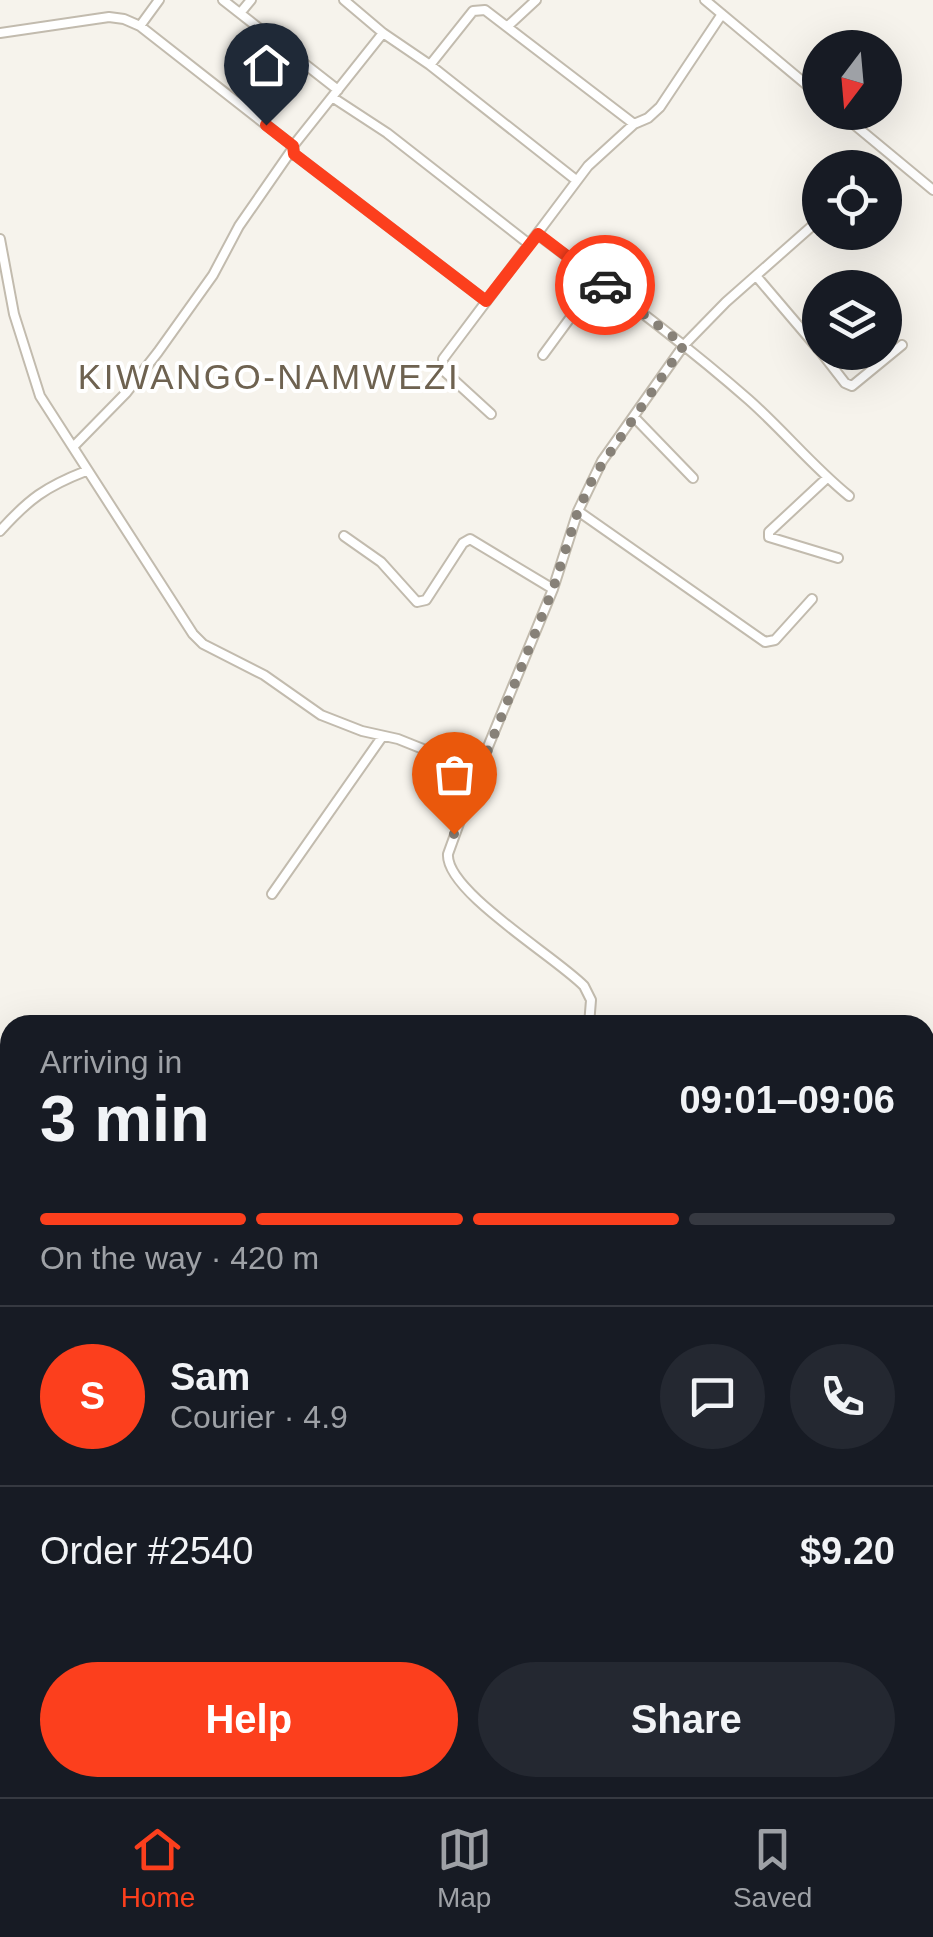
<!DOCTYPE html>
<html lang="en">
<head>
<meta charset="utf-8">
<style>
  :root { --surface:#171b24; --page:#242831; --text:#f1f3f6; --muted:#9ea1a6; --line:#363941; --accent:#fc3f1d }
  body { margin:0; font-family:Helvetica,sans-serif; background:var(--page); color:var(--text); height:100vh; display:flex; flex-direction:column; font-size:38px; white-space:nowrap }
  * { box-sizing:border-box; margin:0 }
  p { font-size:32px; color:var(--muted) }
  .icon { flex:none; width:55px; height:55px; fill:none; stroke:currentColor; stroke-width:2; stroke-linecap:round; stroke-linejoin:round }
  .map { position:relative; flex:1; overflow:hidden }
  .drawer { position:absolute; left:0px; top:1015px; width:935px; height:782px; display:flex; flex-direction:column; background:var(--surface); border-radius:30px 30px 0 0; box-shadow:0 10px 40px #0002 }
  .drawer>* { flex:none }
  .needle { width:65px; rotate:196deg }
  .controls { position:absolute; left:802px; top:30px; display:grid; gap:20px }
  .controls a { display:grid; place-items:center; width:100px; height:100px; border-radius:50%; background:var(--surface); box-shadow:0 10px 40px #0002; font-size:50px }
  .pin { position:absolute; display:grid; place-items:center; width:85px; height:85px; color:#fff; margin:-102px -42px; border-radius:50% 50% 50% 0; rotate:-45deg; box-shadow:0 0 10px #0007 }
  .pin .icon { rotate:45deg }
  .courier { position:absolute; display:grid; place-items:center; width:100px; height:100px; margin:-50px; border:8px solid #fc3f1d; border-radius:50%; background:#fff; color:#222; box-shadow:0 2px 12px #0007 }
  .headline em { font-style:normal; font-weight:800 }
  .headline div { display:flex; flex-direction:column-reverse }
  .headline { display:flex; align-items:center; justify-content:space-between; height:170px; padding:0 40px }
  h1 { font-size:65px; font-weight:800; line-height:75px }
  .bar { display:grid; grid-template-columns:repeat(4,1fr); gap:15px 10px; align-content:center; height:120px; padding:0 40px }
  .bar i { height:12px; border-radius:8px; background:var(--line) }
  .bar .selected { background:var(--accent) }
  .bar p { grid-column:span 4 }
  .line { display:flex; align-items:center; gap:25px; padding:0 40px; border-top:2px solid var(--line) }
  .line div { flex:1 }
  .round { display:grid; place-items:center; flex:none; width:105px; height:105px; border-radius:52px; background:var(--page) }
  .primary-button { display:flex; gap:20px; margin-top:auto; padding:20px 40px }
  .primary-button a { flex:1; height:115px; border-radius:60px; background:var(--accent); color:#fff; font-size:40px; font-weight:800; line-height:115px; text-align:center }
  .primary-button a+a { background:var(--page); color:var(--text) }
  .menu { display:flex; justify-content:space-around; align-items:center; height:140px; border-top:2px solid var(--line); background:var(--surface); font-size:28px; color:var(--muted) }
  .menu a { display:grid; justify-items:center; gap:5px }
  .menu .selected { color:var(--accent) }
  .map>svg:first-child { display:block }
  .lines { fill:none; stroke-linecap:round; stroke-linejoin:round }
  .minor-casing { stroke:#c2bbae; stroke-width:12 }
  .minor { stroke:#fff; stroke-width:8 }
  .done { stroke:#878178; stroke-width:10; stroke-dasharray:0 18 }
  .route { stroke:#fc3f1d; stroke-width:12 }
  .labels { text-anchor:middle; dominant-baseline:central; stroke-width:8; stroke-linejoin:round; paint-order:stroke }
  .quarter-label { font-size:35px; letter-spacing:2.5px; fill:#6e6250; stroke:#fff }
</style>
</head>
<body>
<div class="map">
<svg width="933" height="1797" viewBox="0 0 933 1797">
  <rect width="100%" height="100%" fill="#f6f3ec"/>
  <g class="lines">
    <g class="minor-casing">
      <path id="minor" d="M223,0L338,90
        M344,0L383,33L430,65L576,180
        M705,0L820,96
        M241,12L251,0
        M509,25L536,0
        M140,26L159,0
        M0,33L109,17L124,19L140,26L293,146L294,154L486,301
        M430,65L473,11L485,10L634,124
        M332,97L387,133L529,244
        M839,112L933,190
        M293,146L383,33
        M537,234C609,288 682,341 749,400C784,431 813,467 849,496
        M0,239L14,314L40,396L193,634L203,644L264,675L321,715L362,731L398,739L478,771
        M757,277L820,351
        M821,352L845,383L852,386L902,345
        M543,355L598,280
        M491,414L444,371L443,359L588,166L634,124L648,118L660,107L722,14
        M634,417L693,478
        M75,445L126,393L158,352L213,275L239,226L291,151
        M827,478L769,532V537L838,558
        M578,511L765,642L775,640L812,599
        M0,531C29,499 45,487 86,471
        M344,536L381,562L417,602L426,600L463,543L470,539L553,589
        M272,894L382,737
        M589,1025L591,1000L584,986C556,957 445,891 448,854L478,771L553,589L578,511L602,461L684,345L726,302L820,219
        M0,1262L10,1254
        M925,1495L933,1498
        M925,1546L933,1548
        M0,1561L10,1592
        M0,1604L10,1602
        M925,1645L933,1641
        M0,1672L10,1668
        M925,1677L933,1678
        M0,1766L10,1763
        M925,1784L933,1785
        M76,1788L79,1797
        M218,1788L222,1797
        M854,1797L856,1788"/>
    </g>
    <use href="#minor" class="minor"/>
  </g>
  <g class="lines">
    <path class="done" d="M454,834L553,589L578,511L594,476L684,345L605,285"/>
    <path class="route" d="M266,125L293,146L294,154L486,301L538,234L605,285"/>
  </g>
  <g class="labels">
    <g class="quarter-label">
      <text x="269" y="376">KIWANGO-NAMWEZI</text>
    </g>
  </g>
</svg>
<div class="controls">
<a><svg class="needle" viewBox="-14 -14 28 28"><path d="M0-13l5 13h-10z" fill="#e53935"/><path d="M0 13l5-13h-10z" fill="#9ea1a6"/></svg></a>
<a><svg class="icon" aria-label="locate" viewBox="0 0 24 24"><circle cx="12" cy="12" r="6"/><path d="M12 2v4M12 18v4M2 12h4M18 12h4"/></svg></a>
<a><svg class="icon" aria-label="layers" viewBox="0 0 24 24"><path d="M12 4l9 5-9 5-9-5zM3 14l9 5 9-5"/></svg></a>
</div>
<div class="pin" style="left:454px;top:834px;background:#ea580c"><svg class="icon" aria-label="bag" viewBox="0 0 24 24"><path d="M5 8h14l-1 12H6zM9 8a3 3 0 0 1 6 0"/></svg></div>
<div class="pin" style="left:266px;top:125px;background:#1f2937"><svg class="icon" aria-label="home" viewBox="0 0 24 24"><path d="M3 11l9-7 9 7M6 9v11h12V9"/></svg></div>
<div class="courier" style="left:605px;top:285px"><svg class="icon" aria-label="car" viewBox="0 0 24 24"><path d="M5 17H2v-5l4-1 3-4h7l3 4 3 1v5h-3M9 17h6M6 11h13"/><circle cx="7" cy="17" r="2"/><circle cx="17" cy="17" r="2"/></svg></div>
<section class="drawer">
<div class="headline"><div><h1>3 min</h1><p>Arriving in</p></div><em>09:01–09:06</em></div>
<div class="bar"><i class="selected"></i><i class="selected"></i><i class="selected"></i><i></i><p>On the way · 420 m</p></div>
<div class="line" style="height:180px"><b class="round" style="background:var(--accent);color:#fff">S</b><div><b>Sam</b><p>Courier · 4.9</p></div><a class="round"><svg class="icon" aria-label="chat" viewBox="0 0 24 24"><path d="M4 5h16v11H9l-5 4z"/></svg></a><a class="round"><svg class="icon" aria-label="phone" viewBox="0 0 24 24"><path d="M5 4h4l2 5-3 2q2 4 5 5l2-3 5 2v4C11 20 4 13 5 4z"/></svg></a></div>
<div class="line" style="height:130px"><div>Order #2540</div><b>$9.20</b></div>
<div class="primary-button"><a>Help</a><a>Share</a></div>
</section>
</div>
<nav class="menu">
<a class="selected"><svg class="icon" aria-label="home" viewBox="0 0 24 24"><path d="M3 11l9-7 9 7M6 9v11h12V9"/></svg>Home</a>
<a><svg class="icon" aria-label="map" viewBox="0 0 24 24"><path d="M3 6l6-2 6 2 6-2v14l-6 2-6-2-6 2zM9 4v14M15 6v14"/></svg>Map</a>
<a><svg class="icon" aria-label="saved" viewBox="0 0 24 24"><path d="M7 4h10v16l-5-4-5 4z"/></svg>Saved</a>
</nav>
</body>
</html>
